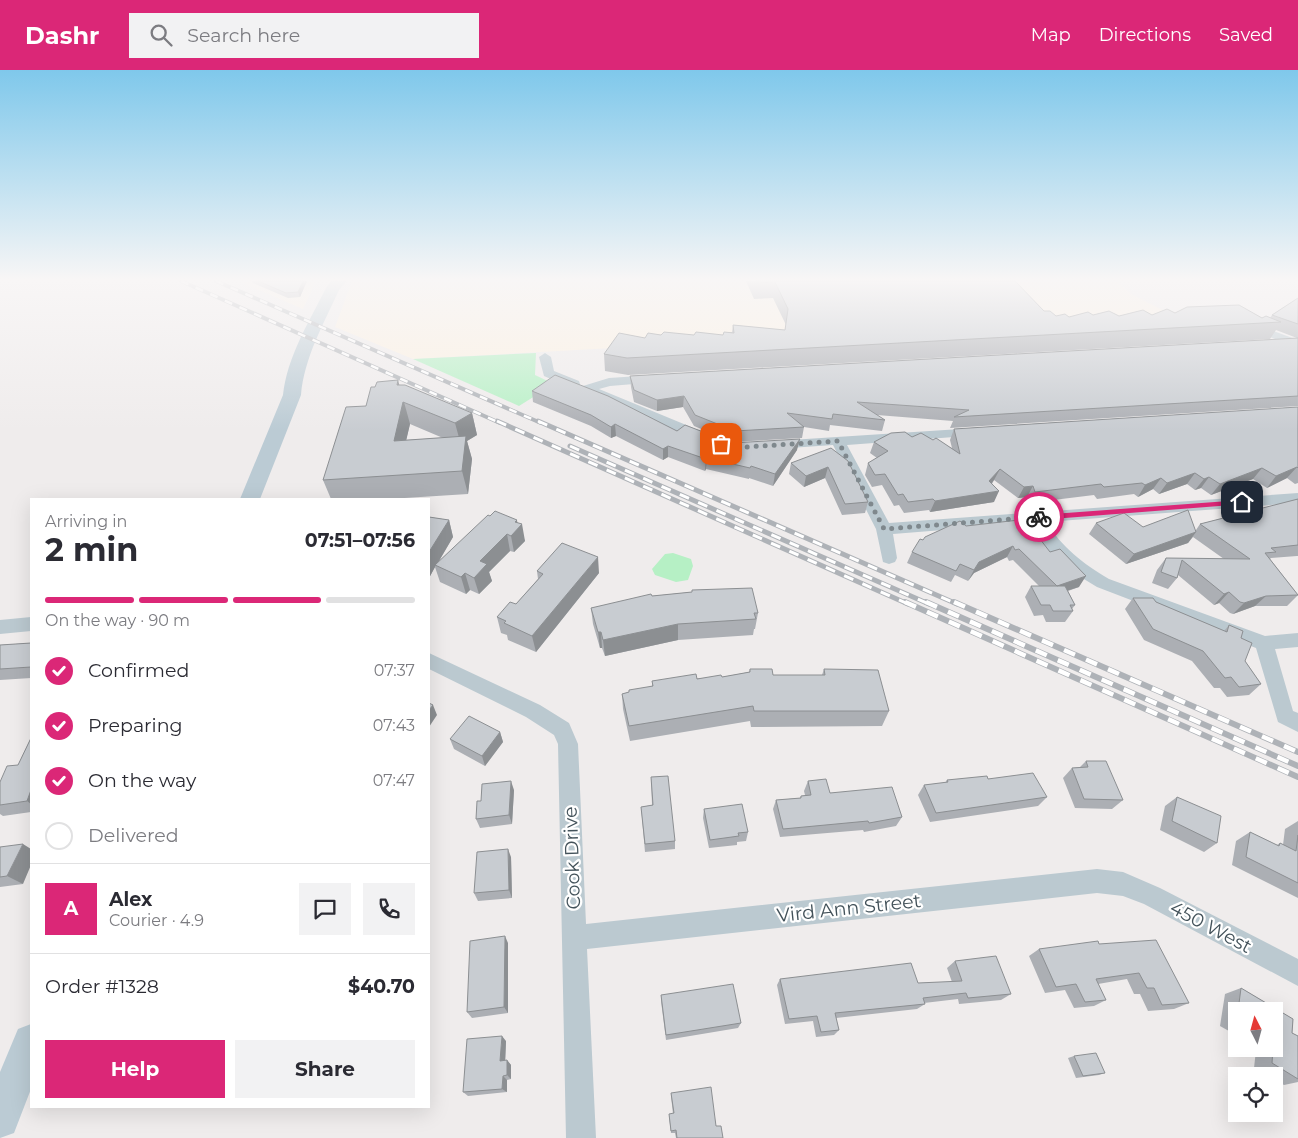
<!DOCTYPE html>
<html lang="en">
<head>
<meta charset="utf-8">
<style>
  :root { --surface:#fff; --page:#f2f2f3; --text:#2b2b33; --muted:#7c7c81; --line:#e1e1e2; --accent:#db2777 }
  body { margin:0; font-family:Montserrat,sans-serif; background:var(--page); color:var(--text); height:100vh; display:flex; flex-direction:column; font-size:19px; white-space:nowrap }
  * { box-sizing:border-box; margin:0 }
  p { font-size:16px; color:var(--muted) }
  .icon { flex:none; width:28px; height:28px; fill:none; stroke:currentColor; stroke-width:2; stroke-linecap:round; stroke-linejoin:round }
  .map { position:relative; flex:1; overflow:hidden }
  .sheet { position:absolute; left:30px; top:428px; width:400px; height:610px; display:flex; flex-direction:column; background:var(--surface); border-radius:0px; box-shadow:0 5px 20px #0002 }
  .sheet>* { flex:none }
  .needle { width:32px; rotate:354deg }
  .buttons { position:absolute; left:1228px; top:932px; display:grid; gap:10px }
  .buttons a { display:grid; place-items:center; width:55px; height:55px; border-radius:0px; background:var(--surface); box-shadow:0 5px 20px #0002; font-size:25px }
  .pin { position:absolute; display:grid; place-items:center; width:42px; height:42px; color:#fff; margin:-21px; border-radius:10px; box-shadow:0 2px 8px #0006 }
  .courier { position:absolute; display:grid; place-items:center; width:50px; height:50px; margin:-25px; border:4px solid #db2777; border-radius:50%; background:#fff; color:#222; box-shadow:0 1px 6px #0007 }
  .head em { font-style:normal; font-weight:700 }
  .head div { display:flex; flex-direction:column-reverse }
  .head { display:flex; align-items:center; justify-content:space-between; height:85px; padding:0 15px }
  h1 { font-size:32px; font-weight:700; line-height:38px }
  .bar { display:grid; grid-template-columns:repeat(4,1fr); gap:8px 5px; align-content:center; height:60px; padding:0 15px }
  .bar i { height:6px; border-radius:4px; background:var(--line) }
  .bar .on { background:var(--accent) }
  .bar p { grid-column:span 4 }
  .line { display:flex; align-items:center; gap:12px; padding:0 15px; border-top:1px solid var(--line) }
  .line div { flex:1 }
  .round { display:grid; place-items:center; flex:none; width:52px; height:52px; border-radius:0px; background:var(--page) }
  ol { padding:0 15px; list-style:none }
  li { display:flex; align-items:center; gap:15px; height:55px }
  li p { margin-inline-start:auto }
  li .icon { padding:5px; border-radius:50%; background:var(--accent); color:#fff; stroke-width:4 }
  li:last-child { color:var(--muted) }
  li i { width:28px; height:28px; border:2px solid var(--line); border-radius:50% }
  .button { display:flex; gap:10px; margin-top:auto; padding:10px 15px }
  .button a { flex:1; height:58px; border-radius:0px; background:var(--accent); color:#fff; font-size:20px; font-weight:700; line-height:58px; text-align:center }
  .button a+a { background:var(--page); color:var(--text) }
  header { display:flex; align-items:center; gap:30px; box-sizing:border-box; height:70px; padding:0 25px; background:var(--accent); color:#fff }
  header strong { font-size:24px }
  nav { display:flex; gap:28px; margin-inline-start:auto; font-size:18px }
  .search { width:350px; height:45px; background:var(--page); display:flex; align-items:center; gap:12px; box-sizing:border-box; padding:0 18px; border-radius:0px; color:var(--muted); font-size:19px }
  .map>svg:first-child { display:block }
  .commercial { fill:#fcf1e2 }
  .green { fill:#b6f0c5 }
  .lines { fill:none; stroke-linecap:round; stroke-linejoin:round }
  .street { fill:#bbc9d0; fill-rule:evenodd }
  .secondary { fill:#bbcbd4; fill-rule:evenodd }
  .rail-far2-casing { stroke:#aeb2b7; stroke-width:4 }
  .rail-far1-casing { stroke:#aeb2b7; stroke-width:5 }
  .rail-casing { stroke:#aeb2b7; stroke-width:6 }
  .rail-far2 { stroke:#fff; stroke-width:2.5; stroke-dasharray:8; stroke-linecap:butt }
  .rail-far1 { stroke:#fff; stroke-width:3; stroke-dasharray:10; stroke-linecap:butt }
  .rail { stroke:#fff; stroke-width:4.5; stroke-dasharray:12; stroke-linecap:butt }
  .wall { fill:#acafb4; fill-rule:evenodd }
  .shaded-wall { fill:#8c8f92 }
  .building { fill:#c8ccd1; stroke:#8c8f92 }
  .route { fill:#db2777 }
  .done { stroke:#7f888d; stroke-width:5; stroke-dasharray:0 9 }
  .labels { text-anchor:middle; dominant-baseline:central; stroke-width:4.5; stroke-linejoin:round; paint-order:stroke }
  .near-street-label { font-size:19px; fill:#43525a; stroke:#fff }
</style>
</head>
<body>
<header>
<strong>Dashr</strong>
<div class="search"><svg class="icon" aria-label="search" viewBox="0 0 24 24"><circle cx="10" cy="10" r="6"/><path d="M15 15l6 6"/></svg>Search here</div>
<nav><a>Map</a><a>Directions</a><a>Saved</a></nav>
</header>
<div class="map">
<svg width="1298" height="1068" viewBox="0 0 1298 1068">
  <rect width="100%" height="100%" fill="#efecec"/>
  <path class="commercial" d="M238,211H316L303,239Z
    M352,211H1116L1131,224L1176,247L413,289L335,257Z"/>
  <path class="green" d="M536,283L535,305L554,314L519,336L413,289Z
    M673,483L691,489L693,496L688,510L676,512L655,505L652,499L665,484Z"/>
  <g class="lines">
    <path class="street" d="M1251,253L1298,270V278L1247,258L1245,256L1247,254Z
      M545,283L551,287L554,301L579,311L580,314L579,317H569L544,306L539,287Z
      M654,305L660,309L658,312L610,316L599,319L708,364L710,367L708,370H698L593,326L592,322H583L582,319L583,316L609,308Z
      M976,358L983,362L981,365L847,375L889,453L1298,423V433L1046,452C1063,478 1082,493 1109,509L1265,566L1298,563V577L1275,579L1293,641L1298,643V662L1278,652L1256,578L1097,517L1074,503L1046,479L1030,453L893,464L897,488L895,492L889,494L883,492L876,459L833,375L775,379L770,378L768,375L770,372L775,371Z
      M31,547V561L0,564V550Z
      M429,583L540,635L569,653L578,674L586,854L1097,799L1123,802L1160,818L1298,889V916L1144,834L1123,826L1097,823L587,879L596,1068H566L558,674L554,665L526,647L429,599Z"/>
    <path class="secondary" d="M331,211H347L339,220C324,253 304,288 301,325L260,429H240L283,325C287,287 309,252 326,218Z
      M31,954V1019L14,1063L0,1068V1002L18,959Z"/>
    <g class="rail-far2-casing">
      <path id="rail-far2" d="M181,211L500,353
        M216,211L541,353"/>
    </g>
    <g class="rail-far1-casing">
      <path id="rail-far1" d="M497,351L908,534
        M538,351L957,534
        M570,376L929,534"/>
    </g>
    <g class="rail-casing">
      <path id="rail" d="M905,532L1298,707
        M926,532L1298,696
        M954,532L1298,682"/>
    </g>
    <use href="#rail-far2" class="rail-far2"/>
    <use href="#rail-far1" class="rail-far1"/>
    <use href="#rail" class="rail"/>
  </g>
  <path class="wall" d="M252,211H307L300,227L288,228L253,213Z
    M746,211H1015L1044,241L1056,246L1069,247L1093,245L1119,246L1152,245L1175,243L1262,248H1270L1272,245L1298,228V336L950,358L953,351L877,345L885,350L882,361L830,355L829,361L804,357L802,368L733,372L694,356L683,337L657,341L634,332L631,317L630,306L1297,268L1276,260L1270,269L628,305L605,301L604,284L645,268L661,265H723L732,262L733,255L785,260L786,255L773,228L754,229Z
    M399,315L472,343L477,365L467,371L472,389L468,424L389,429H331L323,410L366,336ZM410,354L443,368L406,370Z
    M532,321L677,361L732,373L797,380L773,416L749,408V409L706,399L705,401L668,387L663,390L616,366L611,368L591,356L533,332Z
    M1298,337V413L1295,414L1287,408L1267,418L1253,409L1211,425L1201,418L1195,420L1187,414L1159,424L1153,419L1138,427L1134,424L1097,429L1094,425L1029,433L1027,427L1018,428L994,410L992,414L994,432L930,442L929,440L904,443L899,435L894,436L882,415L872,417L865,405L868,393L877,388L870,383L874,372L912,367L933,370L952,378L950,370L954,359Z
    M848,391L868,432L865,443L842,445L825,408L804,417L789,404L791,393Z
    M1298,429V486H1297L1271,488L1270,489L1298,525L1287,536H1255L1233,544L1230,543L1219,533L1214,535L1178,505L1177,508L1168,519L1152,513L1157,500L1166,488L1224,489L1193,467L1188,473L1126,494L1089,464L1096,453L1143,457L1196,460L1200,454Z
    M429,447L449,450L453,467L439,491L517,452L525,471L514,482L510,481L489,502L492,511L479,524L470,520L466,524L440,512L435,497L429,508Z
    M966,456L1027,460L1079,517L1068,521L1075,535L1072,539L1073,541L1065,552H1046L1043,545L1034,546L1025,527L1031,516H1039L1013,490L1009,491L1007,487L974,503L968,511L955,505L951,512L907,493L912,482L923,470Z
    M537,501L599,503L536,582L508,570L507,565L501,563L497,547L516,534L538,509Z
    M692,520L758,543L755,559H754L753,565L678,570L605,586L602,578H600L593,554L591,538L652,526L692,522Z
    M1133,528L1156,532L1224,561L1229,555L1241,568L1245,591L1261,614L1249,625L1227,627L1220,618H1214L1192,591L1144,570L1125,539Z
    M31,573V608L0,610V575Z
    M750,599L773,605H822L824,599L889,641L882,656L751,657L750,651L630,671L623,639L622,624L652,616V611L722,607L749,602Z
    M500,662L503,672L485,696L454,679L450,669Z
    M31,668V742L3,746L0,744V712L18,695Z
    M1086,691L1123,730L1112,739L1075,738L1063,708L1072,698L1080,697Z
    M651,707L675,771V779L645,782L641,737L652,735Z
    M988,709L1047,727L1038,736L930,752L918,725L924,715L945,713L947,710Z
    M808,711L830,723L902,747L896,756L864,762L863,760L780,767L773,739L776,730L800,728L801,726L805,725L804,721Z
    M514,720L512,754L480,758L476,749L481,731Z
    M1177,727L1217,773L1204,782L1160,760L1165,736Z
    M704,739L748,762L746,771L737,772V775L709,778L703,748Z
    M1298,751V828L1232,795L1236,771L1250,762L1277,775L1280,773L1283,775L1285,759Z
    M0,777L23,814L0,817Z
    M511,787L512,828L478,831L474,823Z
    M508,873V943L472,948L467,942Z
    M1099,874L1189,933L1174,939L1148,941L1140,924H1134L1127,909L1098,914L1106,930L1094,936L1074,938L1065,920L1045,923L1029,886L1039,879Z
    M955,891L1011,924L1001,930L959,934L958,929L924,933L925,934L917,939L836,948L839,960L834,965L816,967L813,951L785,954L777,915L780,909L918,913L952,912L947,898Z
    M1241,918L1293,949L1292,963L1298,966V1012L1284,1015L1274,1009V1006H1269L1254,998L1256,980L1254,979H1274V941H1236V965L1220,956L1225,924Z
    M661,925L741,953L738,958L666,970L661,931Z
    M506,971L505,991L507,990L511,995V1009L507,1010V1022L468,1026L463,1022Z
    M1074,986L1105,1003L1099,1005L1076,1008L1068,988Z
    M671,1023L716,1056L723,1068H676L675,1063H671L669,1047V1044H673L671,1026Z"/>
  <path class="shaded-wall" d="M303,211H307L300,227L298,222Z
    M398,310L410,354L401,393L394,371L397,315Z
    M684,326L683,337L657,341V330Z
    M472,343L477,365L467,371L472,389L468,424L462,401L461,375L455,353Z
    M615,354L616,366L611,368V357Z
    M800,369L797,380L773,416L775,404Z
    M668,376V387L663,390V379Z
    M707,388L706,399L705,401L706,389Z
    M828,397L825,408L804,417L806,406Z
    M1297,397L1287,408L1267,418L1276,406Z
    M1262,398L1253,409L1211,425L1220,414Z
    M1000,399L994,410L984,423L989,411Z
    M1195,403L1187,414L1159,424L1167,413Z
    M1209,407L1201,418L1195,420L1204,409Z
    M1161,408L1153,419L1138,427L1145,415Z
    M1033,416L1027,427L1018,428L1024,417Z
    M999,421L994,432L930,442L935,431Z
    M449,450L453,467L436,496L435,495V497L429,508V482Z
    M517,450L518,458L522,454L525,471L514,482L511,466L515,452Z
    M1196,462L1188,473L1126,494L1134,484Z
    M507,464L510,481L489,502L492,511L479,524L474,508L480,491Z
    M1013,476L1007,487L974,503L968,511L974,500L979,492Z
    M598,487L599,503L536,582L532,566Z
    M465,503L470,520L466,524L461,507Z
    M1086,506L1079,517L1050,526L1057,516Z
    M1229,522L1219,533L1214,535L1224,524Z
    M1266,526L1255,536L1233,544L1244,533Z
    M678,554V570L605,586L603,570Z
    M598,562H601L602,578H600Z
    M433,635L437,645L429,657V640Z
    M500,662L503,672L485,696L482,686Z
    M511,711L514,720L512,754L509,745Z
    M31,720V734L27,731Z
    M23,774L31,779V795L23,814L7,806Z
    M508,779L511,787L512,828L509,820Z
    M505,866L508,873V943L504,937Z
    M502,966L506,971L505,996L500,991Z
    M507,990L511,995V1009L507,1005Z
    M503,1006L507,1010V1022L502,1019Z"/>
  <path class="building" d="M258,211H303L298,222L286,223Z
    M755,211H1015L1044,241H1050L1056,246L1065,244L1069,247L1088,242L1093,245L1109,241L1119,246L1143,240L1152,245L1167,239L1175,243L1187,237L1239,235L1262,248L1266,246L1281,252L627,288L604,284L619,263L645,268L648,263L661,265L664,262L694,265L696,262L723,265L724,262L734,263L733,255L785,260L788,239L775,212L755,213Z
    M1298,228V254L1272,245Z
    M1298,268V326L954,347L969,340L857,332L885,350L833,344L832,349L787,343L804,357L735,361L695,345L684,326L657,330L634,320L630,306Z
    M555,305L608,326L677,361L685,355L732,373L800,369L775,404L751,396L750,398L707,388L706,389L668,376L663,379L615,354L611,357L591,345L532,321Z
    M398,310L397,315H405L472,343L455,353L403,332L394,371L466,366L462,401L323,410L346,337L366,336L371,317H375L377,312Z
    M1298,337V398L1297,397L1276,406L1262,398L1220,414L1209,407L1204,409L1195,403L1167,413L1161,408L1145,415L1142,413L1104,417L1101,414L1035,422L1033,416L1024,417L1000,399L989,411L999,421L935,431L933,429L908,432L903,424L898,425L885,404L875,405L868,393L888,381L874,372L891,363L905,362L912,367L921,363L933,370L936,368L960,384L954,359Z
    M831,378L848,391L868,432L845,434L828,397L806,406L791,393Z
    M1298,429V475L1271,478L1276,482L1265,483L1298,525L1266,526L1244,533L1240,532L1229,522L1224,524L1182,490L1177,508L1161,502L1166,488L1250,489L1200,454Z
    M1188,440L1196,462L1134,484L1096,453L1124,443L1143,457Z
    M495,441L517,450L515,452L522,454L511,466L507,464L480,491L487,494L474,508L465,503L461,507L435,495L488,445L490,446Z
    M429,447L449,450L429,482Z
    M1019,450L1027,460H1033L1050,482L1060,479L1086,506L1057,516H1065L1075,535H1070L1073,541H1053L1050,535H1041L1031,516H1057L1019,479L1015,480L1013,476L979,492L974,500L960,494L956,501L912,482L920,469L923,470L925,467L960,451L966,456Z
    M562,473L598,487L532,566L504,553L506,551L497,547L510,532L516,534L543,504L537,501Z
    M752,518L758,543H754L756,549L678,554L603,570L601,562H598L591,538L651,524L652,526L692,522V520Z
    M1133,528H1153L1156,532L1227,562L1229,555L1243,561L1241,568L1252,573L1245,591L1261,614L1239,617L1231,607L1225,608L1203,581L1153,559Z
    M31,573V597L0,599V575Z
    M750,599H772L773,605H825L824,599L878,600L889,641H754L753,636L629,656L622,624L629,622V620L653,616L652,611L696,604L697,609L721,605L722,607L750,602Z
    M429,633L433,635L429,640Z
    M469,646L500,662L482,686L450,669Z
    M31,668V720L27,731L0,735V712L7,696L18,695Z
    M1086,691H1106L1123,730L1084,729L1072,698L1088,697Z
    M1033,703L1047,727L936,743L924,715L948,712L947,710L987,706L988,709Z
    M668,706L675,771L645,774L641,737L653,735L651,707Z
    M826,709L830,723L892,717L902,747L869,753L868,751L783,759L776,730L801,728V726L811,725L808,711Z
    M511,711L509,745L476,749L477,731H481L482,714Z
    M1177,727L1221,746L1217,773L1172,751Z
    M742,734L748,762L738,763L739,766L710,770L704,739Z
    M1250,762L1279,776L1280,773L1296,781L1298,765V813L1246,787Z
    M23,774L7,806L0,807V777Z
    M508,779L509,820L474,823L477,782Z
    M505,866L504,937L467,942L470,871Z
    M1156,870L1189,933L1162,935L1154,918H1147L1139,903L1096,909L1106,930L1085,932L1076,914L1056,917L1039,879L1098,871L1099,874Z
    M996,886L1011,924L968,928L966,923L923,928L925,934L835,943L839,960L821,962L817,946L789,949L780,909L911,893L918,913L962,911L955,891Z
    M733,914L741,953L666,965L661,925Z
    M1241,918L1293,949L1292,963L1298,966V1009L1272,993L1273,979H1274V941H1238Z
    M502,966L500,991L507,990V1005L503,1006L502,1019L463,1022L467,969Z
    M1096,983L1105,1003L1083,1006L1074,986Z
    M711,1017L716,1056H721L723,1068H677L676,1060L671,1061L669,1044L674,1043L671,1023Z"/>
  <linearGradient id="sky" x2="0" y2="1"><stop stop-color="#7fc8eb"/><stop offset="0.58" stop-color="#f8f6f6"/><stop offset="1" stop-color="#f8f6f6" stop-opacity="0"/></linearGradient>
  <rect width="1298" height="361" fill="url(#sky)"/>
  <path class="route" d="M1242,430H1245V434L1039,450L1036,447L1039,445Z"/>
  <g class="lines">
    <path class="done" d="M721,374L731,378L838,371L884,459L1039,447"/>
  </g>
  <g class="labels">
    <g class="near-street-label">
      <text transform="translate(572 788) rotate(-92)">Cook Drive</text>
      <text transform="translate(849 838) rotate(-6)">Vird Ann Street</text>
      <text transform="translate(1211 857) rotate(28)">450 West</text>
    </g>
  </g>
</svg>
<div class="buttons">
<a><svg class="needle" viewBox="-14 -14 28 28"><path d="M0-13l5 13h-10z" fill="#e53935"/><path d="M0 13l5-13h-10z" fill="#7c7c81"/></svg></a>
<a><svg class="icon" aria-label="locate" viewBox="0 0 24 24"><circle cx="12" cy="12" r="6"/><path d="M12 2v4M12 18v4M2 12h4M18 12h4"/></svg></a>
</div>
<div class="pin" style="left:721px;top:374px;background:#ea580c"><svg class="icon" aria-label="bag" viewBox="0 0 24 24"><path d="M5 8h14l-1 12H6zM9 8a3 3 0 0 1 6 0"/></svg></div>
<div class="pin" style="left:1242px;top:432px;background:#1f2937"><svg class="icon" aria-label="home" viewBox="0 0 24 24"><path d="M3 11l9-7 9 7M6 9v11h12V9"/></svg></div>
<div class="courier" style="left:1039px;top:447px"><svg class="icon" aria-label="bike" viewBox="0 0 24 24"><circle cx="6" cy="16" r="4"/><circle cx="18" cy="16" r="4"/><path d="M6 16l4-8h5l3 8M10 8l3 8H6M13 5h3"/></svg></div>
<section class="sheet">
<div class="head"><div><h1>2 min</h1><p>Arriving in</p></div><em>07:51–07:56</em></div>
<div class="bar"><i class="on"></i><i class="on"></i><i class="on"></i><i></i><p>On the way · 90 m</p></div>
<ol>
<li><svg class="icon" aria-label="check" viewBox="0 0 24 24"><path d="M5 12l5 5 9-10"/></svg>Confirmed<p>07:37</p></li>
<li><svg class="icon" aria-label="check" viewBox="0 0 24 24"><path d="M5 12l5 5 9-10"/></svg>Preparing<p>07:43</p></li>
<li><svg class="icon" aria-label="check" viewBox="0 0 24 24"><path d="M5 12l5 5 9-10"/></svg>On the way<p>07:47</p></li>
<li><i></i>Delivered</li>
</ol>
<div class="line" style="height:90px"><b class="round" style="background:var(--accent);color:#fff">A</b><div><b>Alex</b><p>Courier · 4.9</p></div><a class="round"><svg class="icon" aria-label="chat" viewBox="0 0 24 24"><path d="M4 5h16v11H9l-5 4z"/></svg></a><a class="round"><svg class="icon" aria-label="phone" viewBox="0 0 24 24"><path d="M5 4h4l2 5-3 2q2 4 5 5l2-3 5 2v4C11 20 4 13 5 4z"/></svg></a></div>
<div class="line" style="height:65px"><div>Order #1328</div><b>$40.70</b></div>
<div class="button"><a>Help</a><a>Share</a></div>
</section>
</div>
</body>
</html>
